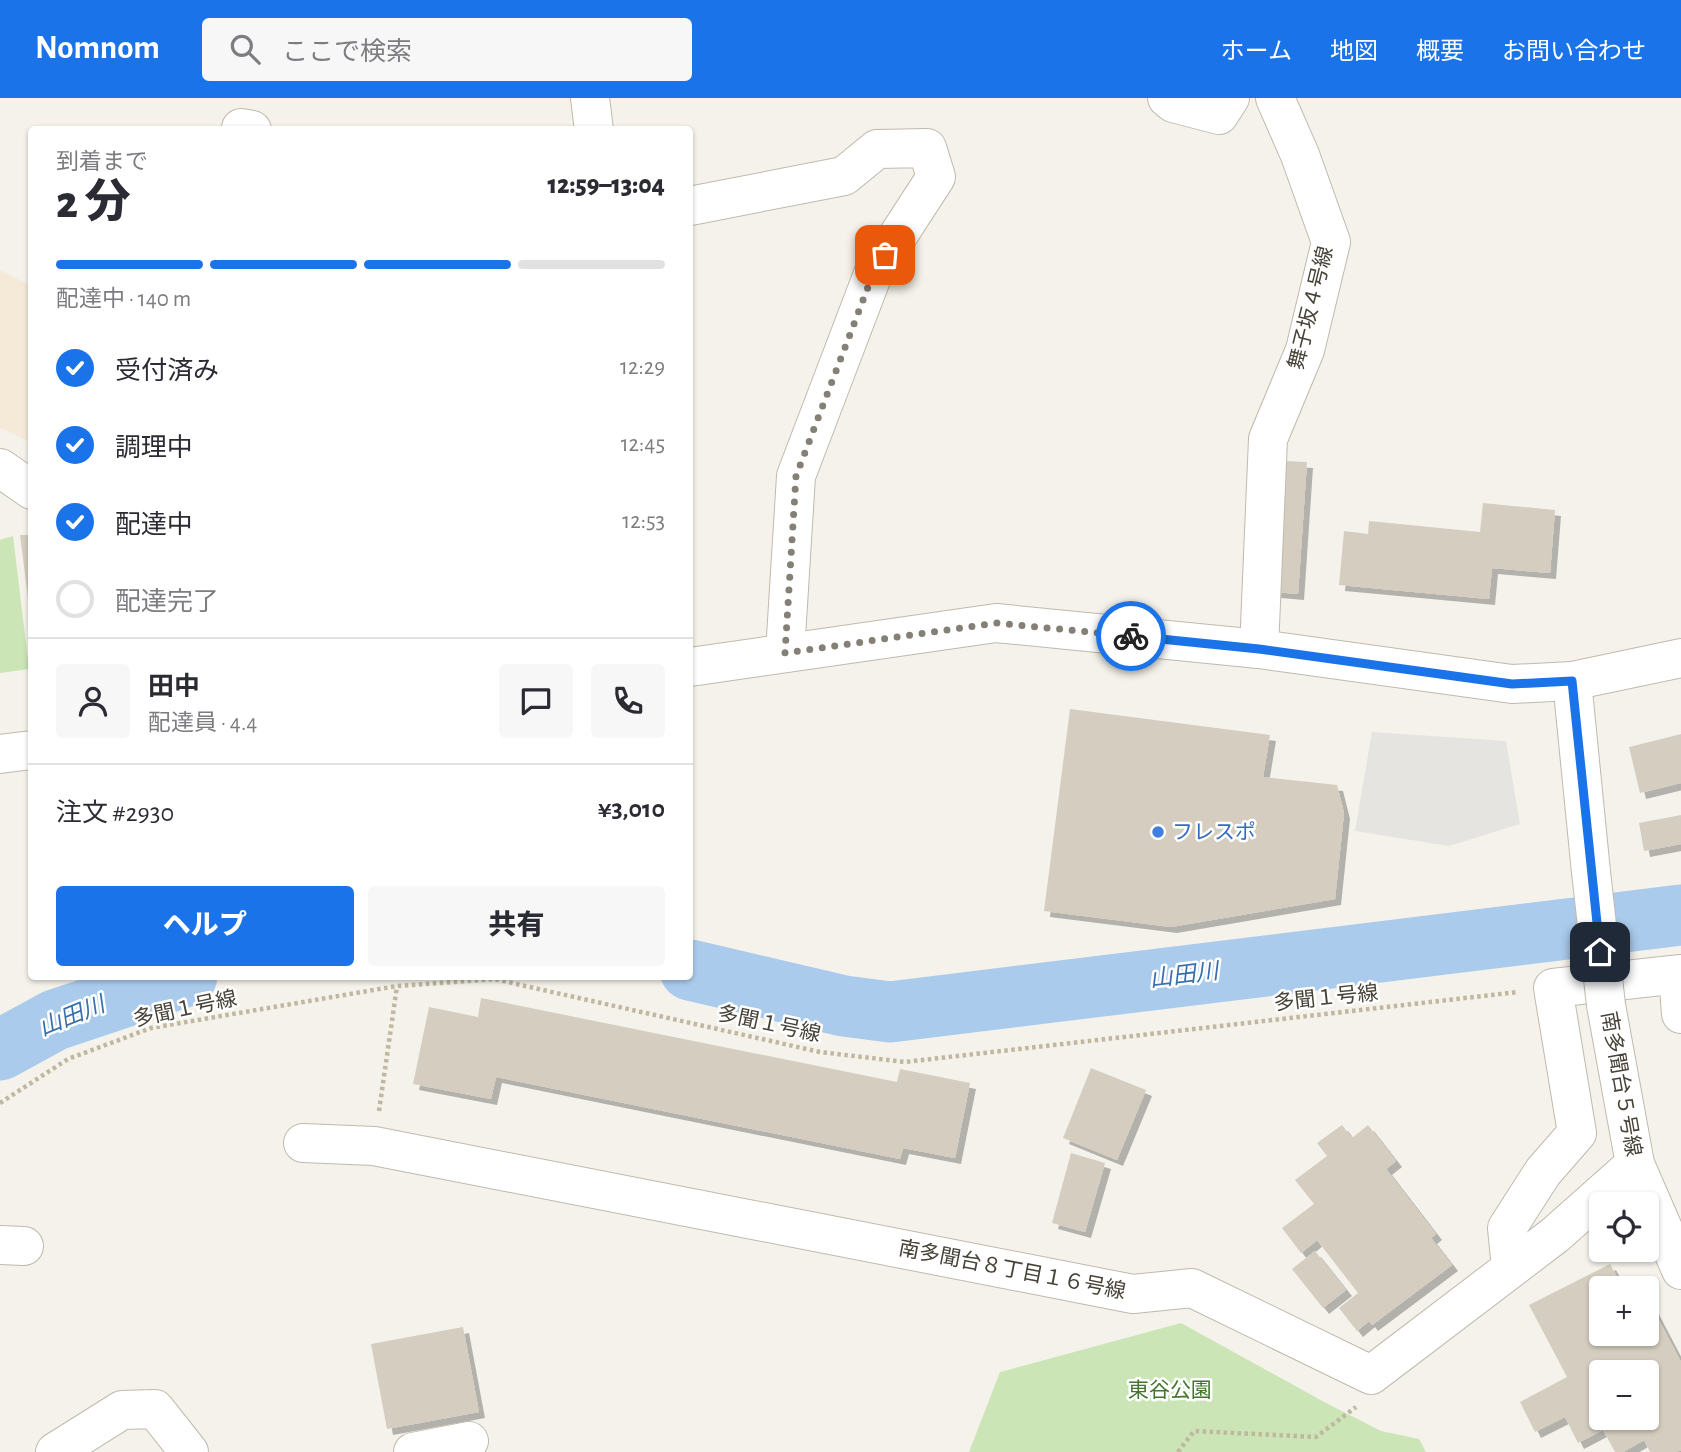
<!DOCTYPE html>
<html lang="ja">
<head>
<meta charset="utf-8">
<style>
  :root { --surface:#fff; --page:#f7f7f7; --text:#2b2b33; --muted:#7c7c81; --line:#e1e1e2; --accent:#1a73e8 }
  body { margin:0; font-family:"Alegreya Sans","Noto Sans JP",sans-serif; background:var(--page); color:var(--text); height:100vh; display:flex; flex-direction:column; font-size:26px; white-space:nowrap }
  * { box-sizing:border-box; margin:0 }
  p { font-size:23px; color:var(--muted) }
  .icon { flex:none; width:38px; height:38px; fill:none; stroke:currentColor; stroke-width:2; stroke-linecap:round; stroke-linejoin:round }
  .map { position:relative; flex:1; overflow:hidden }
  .details { position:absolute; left:28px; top:28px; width:665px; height:854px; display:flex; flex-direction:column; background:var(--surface); border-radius:7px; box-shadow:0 2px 5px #0004 }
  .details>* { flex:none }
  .fabs { position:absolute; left:1589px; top:1094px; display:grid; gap:14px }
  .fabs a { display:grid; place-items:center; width:70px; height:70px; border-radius:7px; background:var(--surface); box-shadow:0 2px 5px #0004; font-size:35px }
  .pin { position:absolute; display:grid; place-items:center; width:60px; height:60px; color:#fff; margin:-30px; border-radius:14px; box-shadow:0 4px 10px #0006 }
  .courier { position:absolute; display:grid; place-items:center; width:70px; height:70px; margin:-35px; border:5px solid #1a73e8; border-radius:50%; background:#fff; color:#222; box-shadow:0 2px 9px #0007 }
  .summary em { font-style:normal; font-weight:800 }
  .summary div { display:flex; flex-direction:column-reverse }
  .summary { display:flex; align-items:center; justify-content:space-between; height:119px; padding:0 28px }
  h1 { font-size:46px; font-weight:800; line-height:52px }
  .bar { display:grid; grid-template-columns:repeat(4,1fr); gap:10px 7px; align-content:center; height:84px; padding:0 28px }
  .bar i { height:9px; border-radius:5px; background:var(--line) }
  .bar .selected { background:var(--accent) }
  .bar p { grid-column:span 4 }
  .line { display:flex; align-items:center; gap:18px; padding:0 28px; border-top:2px solid var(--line) }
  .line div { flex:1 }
  .round { display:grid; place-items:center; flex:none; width:74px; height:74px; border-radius:7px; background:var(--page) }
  ol { padding:0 28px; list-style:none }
  li { display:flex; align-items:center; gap:21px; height:77px }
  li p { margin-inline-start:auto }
  li .icon { padding:7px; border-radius:50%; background:var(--accent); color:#fff; stroke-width:4 }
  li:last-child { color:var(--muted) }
  li i { width:38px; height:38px; border:4px solid var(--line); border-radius:50% }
  .action { display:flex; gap:14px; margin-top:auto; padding:14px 28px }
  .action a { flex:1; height:80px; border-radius:7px; background:var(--accent); color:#fff; font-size:28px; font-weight:800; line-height:80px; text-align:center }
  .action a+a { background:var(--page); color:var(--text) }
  header { display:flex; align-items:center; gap:42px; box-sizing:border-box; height:98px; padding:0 35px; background:var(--accent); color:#fff }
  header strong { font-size:33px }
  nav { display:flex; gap:38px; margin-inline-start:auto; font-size:24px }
  .search { width:490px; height:63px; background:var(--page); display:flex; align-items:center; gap:18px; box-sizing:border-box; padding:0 24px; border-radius:7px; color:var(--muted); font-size:26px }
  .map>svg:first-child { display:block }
  .commercial { fill:#f4ead7 }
  .green { fill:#cbe5b6 }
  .parking { fill:#e6e4e1 }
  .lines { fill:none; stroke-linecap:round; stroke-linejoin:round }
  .river { stroke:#abcbec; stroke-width:61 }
  .building { fill:#d5cec0; fill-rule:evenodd; filter:url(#shadow) }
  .minor-casing { stroke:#bfbaad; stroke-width:40 }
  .tertiary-casing { stroke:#bfbaad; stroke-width:40 }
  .path { stroke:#bfb79f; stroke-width:4.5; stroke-dasharray:3.5 3.5; stroke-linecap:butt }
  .minor { stroke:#fff; stroke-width:38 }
  .tertiary { stroke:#fff; stroke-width:38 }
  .tertiary-bridge-casing { stroke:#bfbaad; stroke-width:40; stroke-linecap:butt }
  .tertiary-bridge { stroke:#fff; stroke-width:38 }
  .done { stroke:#848076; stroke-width:7; stroke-dasharray:0 12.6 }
  .route { stroke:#1a73e8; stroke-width:9 }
  .shop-dot { fill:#3f7fe0; stroke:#fff; stroke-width:2.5 }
  .labels { text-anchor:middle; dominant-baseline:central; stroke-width:5; stroke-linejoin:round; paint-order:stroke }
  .street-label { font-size:21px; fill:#474338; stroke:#fff }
  .shop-label { font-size:21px; fill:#366cbe; stroke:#fff; text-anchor:start }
  .park-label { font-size:21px; fill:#43752f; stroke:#fff }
  .water-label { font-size:23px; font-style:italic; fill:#3870ac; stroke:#fff }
</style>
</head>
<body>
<header>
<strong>Nomnom</strong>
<div class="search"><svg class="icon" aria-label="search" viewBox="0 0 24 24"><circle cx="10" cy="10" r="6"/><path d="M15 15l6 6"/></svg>ここで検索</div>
<nav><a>ホーム</a><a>地図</a><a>概要</a><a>お問い合わせ</a></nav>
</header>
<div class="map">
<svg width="1681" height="1354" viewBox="0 0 1681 1354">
  <defs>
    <filter id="shadow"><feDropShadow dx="6" dy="6" stdDeviation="0" flood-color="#0004"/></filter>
  </defs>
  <rect width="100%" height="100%" fill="#f4f2ea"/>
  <path class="commercial" d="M0,172L31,188V344L0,330Z"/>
  <path class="green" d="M13,438L29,571L0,575V442Z
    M1181,1225L1326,1305L1381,1333L1419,1341L1426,1354H969L1000,1274Z"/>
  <path class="parking" d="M1372,634L1506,643L1520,726L1449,748L1355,733Z"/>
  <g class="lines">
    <path class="river" d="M690,872L844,908L890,914L1681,817
      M0,952L55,922L187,878"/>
  </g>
  <path class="building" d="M1284,363L1307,364L1298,496L1275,494Z
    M1483,405L1555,412L1550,475L1492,470L1489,501L1339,487L1344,433L1368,436L1369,423L1480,434Z
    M20,437H32V516H30Z
    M1070,611L1270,637L1263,679L1337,687L1344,715L1335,801L1171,829L1044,813Z
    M1681,636V685L1640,695L1629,649Z
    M1681,717V746L1644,753L1639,725Z
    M481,900L897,984L900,971L970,985L955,1060L903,1050L900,1061L496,979L491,1001L413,986L429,909L478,919Z
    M1091,970L1146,992L1117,1062L1063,1040Z
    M1342,1027L1352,1040L1368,1027L1396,1063L1386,1071L1436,1136L1431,1140L1452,1167L1372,1227L1369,1223L1357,1233L1339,1210L1358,1195L1317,1142L1301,1155L1282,1130L1314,1106L1295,1082L1327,1058L1317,1045Z
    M1071,1055L1105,1065L1085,1134L1052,1125Z
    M1315,1153L1346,1192L1323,1210L1292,1171Z
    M1610,1166L1623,1190H1601V1236H1647V1199L1681,1264V1352L1676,1354H1650L1644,1342L1623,1354H1615L1603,1332L1578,1345L1565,1319L1535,1334L1520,1304L1567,1279L1529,1207ZM1601,1274H1647V1320H1601Z
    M463,1229L479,1314L387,1331L371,1246Z"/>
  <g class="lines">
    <g class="minor-casing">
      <path id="minor" d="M590,0L594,32
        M1167,0L1173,5L1219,17L1230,0
        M241,32V30L252,32
        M690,108L844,78L877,51L927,50L936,79L873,176L796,378L785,555
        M0,370L32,392
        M1259,551L1268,341L1305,252L1331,144L1300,57L1275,0
        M1678,877L1681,916
        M303,1045L374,1048L1133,1196L1192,1190L1371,1277L1555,1137L1635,1066
        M0,1147L24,1148
        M1511,1170L1507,1130L1543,1074L1577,1035L1553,890L1681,876
        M55,1354L122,1312L155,1311L189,1354
        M413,1354L469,1343"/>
    </g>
    <g class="tertiary-casing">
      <path id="tertiary" d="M690,569L996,525L1259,551L1512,586L1572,583L1681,560
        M1572,583L1591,774
        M0,656L32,652
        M1606,907L1635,1066L1681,1172"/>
    </g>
    <path class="path" d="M0,1005L68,961L151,930L397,888L494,881L820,954L905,964L1518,894
      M379,1013L397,888
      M1178,1354L1194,1333L1316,1339L1356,1309"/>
    <use href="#minor" class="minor"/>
    <use href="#tertiary" class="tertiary"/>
    <g class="tertiary-bridge-casing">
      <path id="tertiary-bridge" d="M1591,774L1606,907"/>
    </g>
    <use href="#tertiary-bridge" class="tertiary-bridge"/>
  </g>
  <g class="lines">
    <path class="done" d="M885,157L873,176L796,378L785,555L996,525L1131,538"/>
    <path class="route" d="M1131,538L1259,551L1512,586L1572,583L1600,854"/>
  </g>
  <circle class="shop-dot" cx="1158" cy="734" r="7"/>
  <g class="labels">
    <g class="street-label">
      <text transform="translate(1311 210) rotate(-76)">舞子坂４号線</text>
      <text transform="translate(1326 900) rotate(-6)">多聞１号線</text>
      <text transform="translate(185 911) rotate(-12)">多聞１号線</text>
      <text transform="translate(769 926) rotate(12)">多聞１号線</text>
      <text transform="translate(1621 986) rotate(80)">南多聞台５号線</text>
      <text transform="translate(1012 1172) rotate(11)">南多聞台８丁目１６号線</text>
    </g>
    <g class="shop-label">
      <text x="1172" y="734">フレスポ</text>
    </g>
    <g class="park-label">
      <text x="1170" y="1292">東谷公園</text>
    </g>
    <g class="water-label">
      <text transform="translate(1184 878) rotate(-7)">山田川</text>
      <text transform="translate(72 919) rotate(-22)">山田川</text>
    </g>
  </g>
</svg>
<div class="fabs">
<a><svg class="icon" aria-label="locate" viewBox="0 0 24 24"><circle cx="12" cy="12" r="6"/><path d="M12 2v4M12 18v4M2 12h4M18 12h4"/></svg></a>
<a>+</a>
<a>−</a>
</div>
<div class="pin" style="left:885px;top:157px;background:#ea580c"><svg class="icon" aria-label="bag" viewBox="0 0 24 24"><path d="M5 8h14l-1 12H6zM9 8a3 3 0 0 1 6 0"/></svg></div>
<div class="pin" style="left:1600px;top:854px;background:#1f2937"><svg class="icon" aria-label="home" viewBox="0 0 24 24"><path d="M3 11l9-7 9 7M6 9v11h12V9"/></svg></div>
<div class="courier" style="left:1131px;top:538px"><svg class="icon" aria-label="bike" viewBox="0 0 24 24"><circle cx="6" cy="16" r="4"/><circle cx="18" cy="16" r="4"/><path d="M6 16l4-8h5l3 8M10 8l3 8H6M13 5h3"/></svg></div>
<section class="details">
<div class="summary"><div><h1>2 分</h1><p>到着まで</p></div><em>12:59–13:04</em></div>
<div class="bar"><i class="selected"></i><i class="selected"></i><i class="selected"></i><i></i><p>配達中 · 140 m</p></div>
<ol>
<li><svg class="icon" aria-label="check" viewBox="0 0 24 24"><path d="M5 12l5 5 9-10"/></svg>受付済み<p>12:29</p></li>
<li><svg class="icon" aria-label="check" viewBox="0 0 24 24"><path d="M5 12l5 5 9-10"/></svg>調理中<p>12:45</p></li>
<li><svg class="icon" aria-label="check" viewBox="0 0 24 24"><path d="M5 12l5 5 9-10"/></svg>配達中<p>12:53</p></li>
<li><i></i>配達完了</li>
</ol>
<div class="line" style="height:126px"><a class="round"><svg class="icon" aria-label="person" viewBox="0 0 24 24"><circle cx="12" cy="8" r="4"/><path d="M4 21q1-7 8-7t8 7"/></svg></a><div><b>田中</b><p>配達員 · 4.4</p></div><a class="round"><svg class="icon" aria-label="chat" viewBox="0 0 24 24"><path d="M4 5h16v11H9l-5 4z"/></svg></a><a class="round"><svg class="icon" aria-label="phone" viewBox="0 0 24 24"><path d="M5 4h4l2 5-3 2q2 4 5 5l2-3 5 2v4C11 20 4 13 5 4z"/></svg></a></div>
<div class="line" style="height:91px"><div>注文 #2930</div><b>¥3,010</b></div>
<div class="action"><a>ヘルプ</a><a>共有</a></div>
</section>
</div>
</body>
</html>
